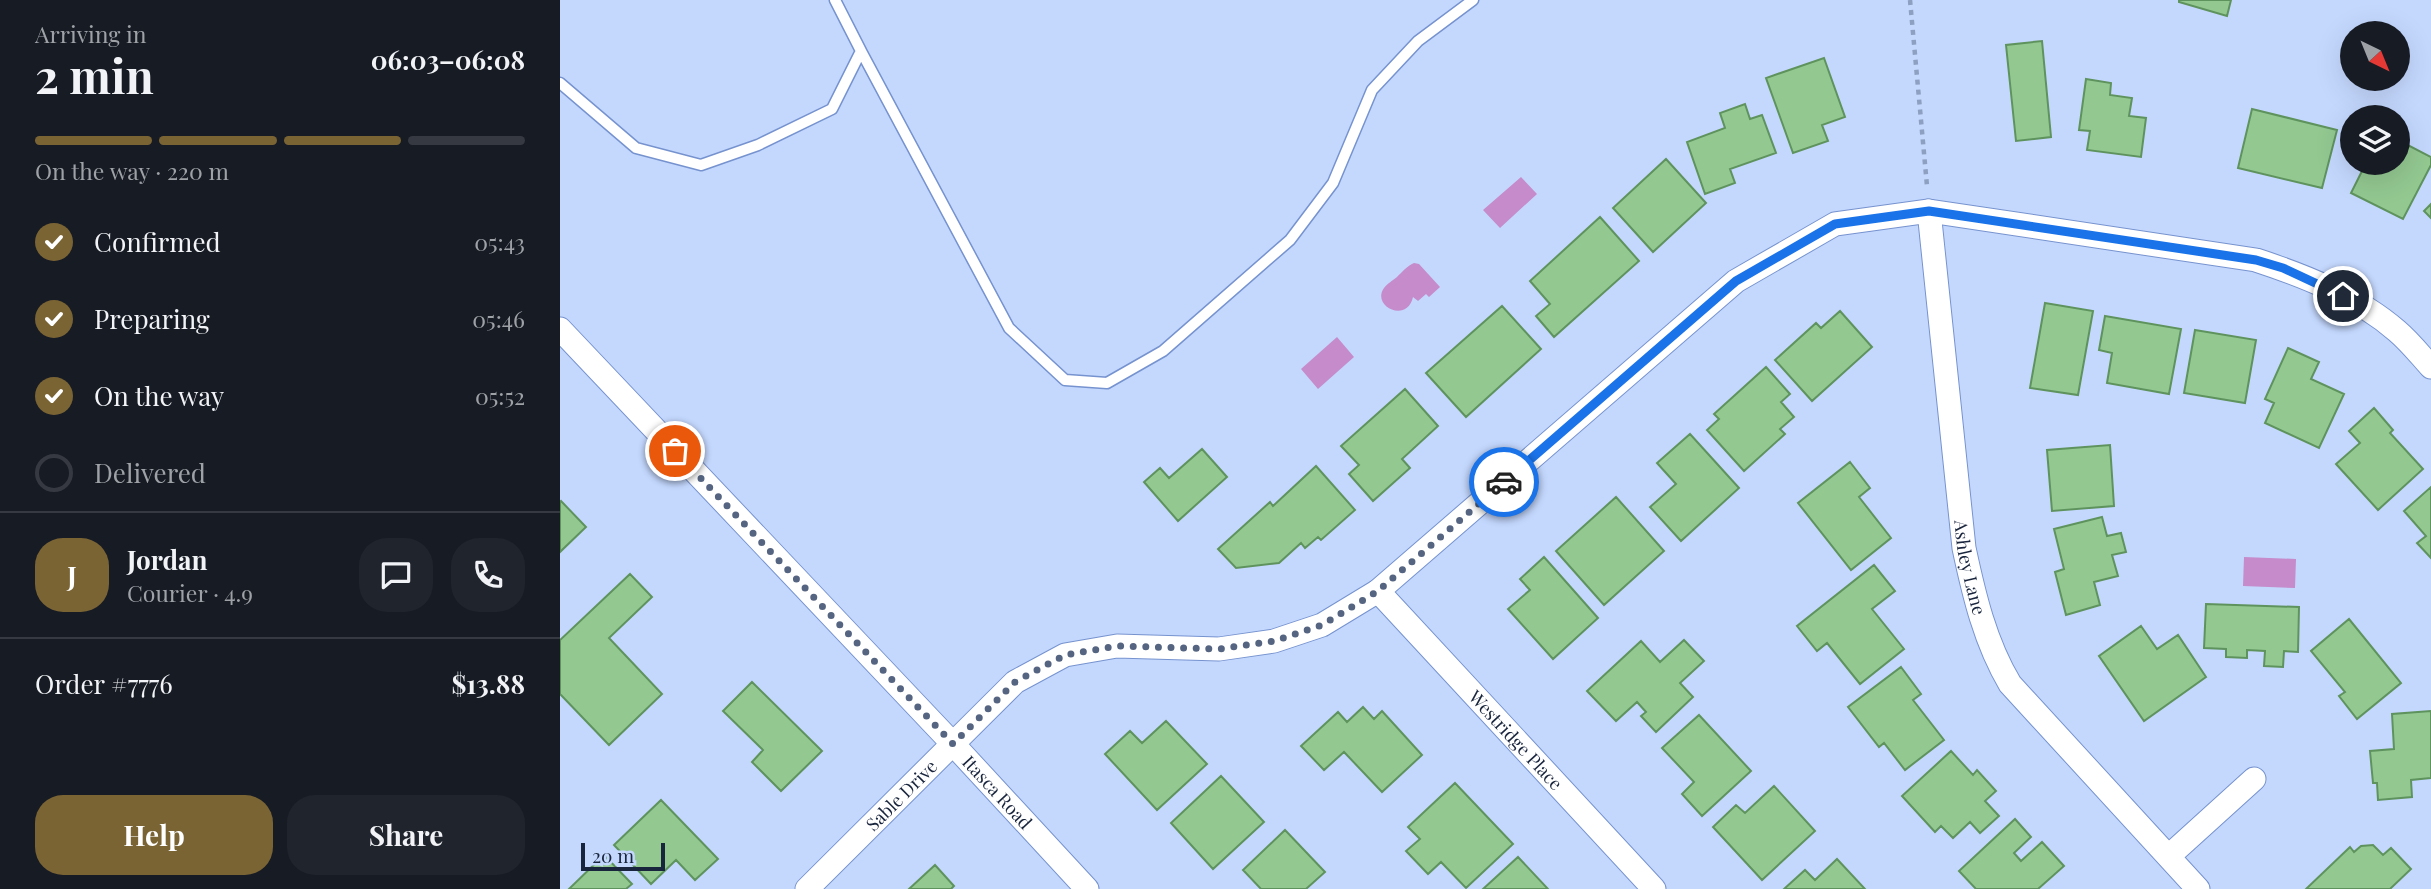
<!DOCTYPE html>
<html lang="en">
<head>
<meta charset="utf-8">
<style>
  :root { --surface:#171b24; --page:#20242c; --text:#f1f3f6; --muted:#9ea1a6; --line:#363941; --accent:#7b6434 }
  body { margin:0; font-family:"Playfair Display",serif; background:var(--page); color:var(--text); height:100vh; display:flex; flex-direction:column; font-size:26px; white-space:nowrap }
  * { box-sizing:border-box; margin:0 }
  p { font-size:23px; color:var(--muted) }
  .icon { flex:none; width:38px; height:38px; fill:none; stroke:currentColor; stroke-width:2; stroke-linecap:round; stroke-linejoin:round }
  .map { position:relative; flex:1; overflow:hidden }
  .side { display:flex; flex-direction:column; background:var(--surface); width:560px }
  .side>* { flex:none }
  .needle { width:46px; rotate:137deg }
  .controls { position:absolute; left:1780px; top:21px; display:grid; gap:14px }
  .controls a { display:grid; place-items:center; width:70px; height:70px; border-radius:50%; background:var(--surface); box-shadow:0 7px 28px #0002; font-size:35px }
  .scale { position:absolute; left:21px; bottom:18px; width:84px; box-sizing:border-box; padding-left:7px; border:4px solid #19253d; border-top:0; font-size:19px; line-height:24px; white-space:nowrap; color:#19253d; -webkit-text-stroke:5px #c4d8fe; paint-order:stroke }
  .pin { position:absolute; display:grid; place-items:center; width:60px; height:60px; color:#fff; margin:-30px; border:4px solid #fff; border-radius:50%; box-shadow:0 2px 7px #0007 }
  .courier { position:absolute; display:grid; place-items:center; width:70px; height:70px; margin:-35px; border:5px solid #1a73e8; border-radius:50%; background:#fff; color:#222; box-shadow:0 2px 9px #0007 }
  .head em { font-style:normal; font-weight:700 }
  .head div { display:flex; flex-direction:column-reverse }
  .head { display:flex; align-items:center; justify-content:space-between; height:119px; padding:0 35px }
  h1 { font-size:46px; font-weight:700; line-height:52px }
  .bar { display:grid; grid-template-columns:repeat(4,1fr); gap:10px 7px; align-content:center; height:84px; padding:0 35px }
  .bar i { height:9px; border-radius:5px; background:var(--line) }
  .bar .selected { background:var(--accent) }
  .bar p { grid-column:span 4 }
  .line { display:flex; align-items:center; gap:18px; padding:0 35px; border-top:2px solid var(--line) }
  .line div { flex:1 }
  .round { display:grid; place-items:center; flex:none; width:74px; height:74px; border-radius:28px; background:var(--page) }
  ol { padding:0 35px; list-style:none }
  li { display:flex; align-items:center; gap:21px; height:77px }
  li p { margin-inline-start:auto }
  li .icon { padding:7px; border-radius:50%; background:var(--accent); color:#fff; stroke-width:4 }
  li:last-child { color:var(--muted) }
  li i { width:38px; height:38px; border:4px solid var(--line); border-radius:50% }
  .cta { display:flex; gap:14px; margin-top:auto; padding:14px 35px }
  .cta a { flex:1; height:80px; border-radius:28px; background:var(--accent); color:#fff; font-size:28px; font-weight:700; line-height:80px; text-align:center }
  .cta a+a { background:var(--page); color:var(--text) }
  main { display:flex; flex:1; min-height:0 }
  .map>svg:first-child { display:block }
  .water { fill:#c58bca }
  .building { fill:#93c891; stroke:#5f935e; stroke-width:2 }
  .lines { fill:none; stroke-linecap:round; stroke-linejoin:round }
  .service-casing { stroke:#7693cf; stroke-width:13 }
  .minor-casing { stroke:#7693cf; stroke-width:25 }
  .path { stroke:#8ea0c1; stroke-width:4.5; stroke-dasharray:5 5; stroke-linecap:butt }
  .service { stroke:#fff; stroke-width:10 }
  .minor { stroke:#fff; stroke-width:23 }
  .done { stroke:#556481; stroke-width:7; stroke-dasharray:0 12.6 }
  .route { stroke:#1a73e8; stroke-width:9 }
  .labels { text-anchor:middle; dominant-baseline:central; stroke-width:5; stroke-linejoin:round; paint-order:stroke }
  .street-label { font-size:18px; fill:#19253d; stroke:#c4d8fe }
</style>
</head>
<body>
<main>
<section class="side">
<div class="head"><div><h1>2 min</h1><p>Arriving in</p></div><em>06:03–06:08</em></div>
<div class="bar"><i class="selected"></i><i class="selected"></i><i class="selected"></i><i></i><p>On the way · 220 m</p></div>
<ol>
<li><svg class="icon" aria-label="check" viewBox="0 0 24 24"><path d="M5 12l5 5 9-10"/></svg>Confirmed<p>05:43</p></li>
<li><svg class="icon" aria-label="check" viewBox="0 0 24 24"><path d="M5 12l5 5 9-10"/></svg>Preparing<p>05:46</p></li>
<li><svg class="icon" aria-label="check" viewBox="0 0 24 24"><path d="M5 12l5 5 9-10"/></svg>On the way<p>05:52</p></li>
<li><i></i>Delivered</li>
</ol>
<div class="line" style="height:126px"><b class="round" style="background:var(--accent);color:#fff">J</b><div><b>Jordan</b><p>Courier · 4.9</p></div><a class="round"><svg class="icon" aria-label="chat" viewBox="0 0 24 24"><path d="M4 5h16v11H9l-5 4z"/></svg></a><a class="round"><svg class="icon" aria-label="phone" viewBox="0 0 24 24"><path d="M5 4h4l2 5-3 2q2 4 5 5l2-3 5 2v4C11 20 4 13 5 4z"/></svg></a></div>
<div class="line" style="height:91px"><div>Order #7776</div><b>$13.88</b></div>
<div class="cta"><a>Help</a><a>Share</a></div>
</section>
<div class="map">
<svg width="1871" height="889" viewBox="0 0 1871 889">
  <rect width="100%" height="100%" fill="#c4d8fe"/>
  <path class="water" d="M961,177L977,194L940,228L923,210Z
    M854,263L859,264L880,287L869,297L866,294L858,301L853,297C847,324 811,306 824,288C827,284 833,280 837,277C842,272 847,266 854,263Z
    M777,337L794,357L758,389L741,369Z
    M1684,557L1736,559L1735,588L1683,586Z"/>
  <path class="building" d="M1619,0H1671L1667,16L1619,2Z
    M1482,41L1491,137L1456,141L1446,45Z
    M1264,58L1285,117L1262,125L1268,141L1233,153L1206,78Z
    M1526,79L1551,83L1550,95L1572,98L1569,116L1586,118L1581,157L1527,150L1530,131L1519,130Z
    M1185,104L1190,119L1202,115L1216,153L1170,169L1175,183L1145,194L1127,142L1165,128L1160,113Z
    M1692,109L1777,130L1762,188L1678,168Z
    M1838,140L1871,157V165L1843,219L1791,193L1806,163H1838Z
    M1106,159L1146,203L1093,252L1053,208Z
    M1871,204V218L1864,211Z
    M1040,217L1079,261L994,337L976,316L990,304L970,281Z
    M1485,303L1533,311L1518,395L1470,388Z
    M942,306L981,349L906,417L866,373Z
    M1280,311L1312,347L1252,401L1215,360L1256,323L1261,328Z
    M1545,316L1621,329L1609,394L1547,383L1552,353L1539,350Z
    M1635,330L1696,340L1685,403L1624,393Z
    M1728,348L1759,362L1751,379L1784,394L1759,448L1705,423L1714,403L1705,399Z
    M1206,367L1230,394L1221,402L1234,417L1220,429L1225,434L1184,471L1147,430L1159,419L1154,414Z
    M845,389L878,426L842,459L850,468L813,501L789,474L799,465L781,446Z
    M1814,408L1833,430L1830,433L1863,469L1818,510L1776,464L1800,443L1789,431Z
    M1130,434L1179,488L1121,541L1090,507L1116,484L1097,463Z
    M1550,445L1554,506L1492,511L1487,450Z
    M642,449L667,477L618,521L584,482L600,468L609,478Z
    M1290,462L1310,488L1299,497L1331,538L1291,570L1238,503Z
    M756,466L795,510L761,540L758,537L745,548L741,543L719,563L676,568L658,549L710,502L713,506Z
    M1871,487V558L1857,543L1866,536L1844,511Z
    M1056,497L1104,551L1044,605L996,551Z
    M1,501L26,527L0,552V502Z
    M1542,517L1547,536L1561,533L1566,552L1552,555L1558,576L1534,582L1540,605L1506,615L1495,572L1504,569L1494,529Z
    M984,557L1038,618L993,659L948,609L970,590L960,579Z
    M1314,565L1335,591L1312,609L1344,649L1300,684L1267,643L1257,651L1237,626Z
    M70,574L92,597L49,638L102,694L49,745L0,694V640Z
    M1646,604L1739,607L1738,652L1724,651L1723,667L1704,666L1705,651L1687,650V658L1666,657V649L1644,648Z
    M1789,619L1841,683L1797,719L1779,696L1785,692L1751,651Z
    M1581,626L1597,649L1618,635L1646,677L1584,721L1539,656Z
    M1124,640L1144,661L1120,683L1133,697L1096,732L1081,716L1086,712L1077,702L1056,721L1027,691L1081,641L1100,662Z
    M1341,667L1361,694L1353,700L1384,740L1345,770L1324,743L1319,747L1288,707Z
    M192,682L262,751L221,791L192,762L203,750L163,711Z
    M803,707L814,719L822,711L862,755L822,792L784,752L764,770L741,746L778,712L787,722Z
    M1871,711V778L1851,780L1852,797L1818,800L1817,783H1813L1810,751L1834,749L1832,714Z
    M1139,715L1191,771L1142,816L1122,794L1134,782L1102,748Z
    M606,721L647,764L597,810L545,754L570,731L582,743Z
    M1391,751L1413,775L1417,770L1436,791L1425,801L1439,816L1420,833L1410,822L1393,838L1381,826L1375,832L1342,796Z
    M661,776L704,822L653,869L611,823Z
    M895,783L953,844L906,888L881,862L868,874L846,851L860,839L848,827Z
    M1214,786L1255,831L1202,880L1153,827L1176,805L1185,813Z
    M101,800L158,859L135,880L116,860L91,884L54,845Z
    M1455,819L1471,837L1454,853L1461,861L1482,842L1504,866L1478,889H1416L1399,871Z
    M725,830L765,872L746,889H701L683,870Z
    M1813,845L1823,855L1831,848L1851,869L1830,889H1746L1790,847L1794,852L1801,846Z
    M44,855L72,884L66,889H9Z
    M958,857L988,889H923Z
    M1277,859L1305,889H1224L1245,870L1255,880Z
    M375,865L394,886L391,889H349Z"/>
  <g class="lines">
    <g class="service-casing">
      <path id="service" d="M301,51L449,328L505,380L547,383L603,351L730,240L773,183L812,90L858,41L913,0
        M0,83L76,148L141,165L198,145L272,109L301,51L275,0"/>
    </g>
    <g class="minor-casing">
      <g id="minor">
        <path id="s1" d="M1369,211L1404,548C1414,595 1425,642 1450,684L1638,889"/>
        <path id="s2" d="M0,329L393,744L527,889"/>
        <path id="s3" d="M818,591L1094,889"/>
        <path d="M1609,856L1694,779"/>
        <path id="s4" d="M247,889L455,682L505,655L557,646L659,649L714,641L762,625L818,591L1176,281L1275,224L1369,211L1696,260C1745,276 1798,297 1837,331C1850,342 1860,355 1871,367"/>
      </g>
    </g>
    <path class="path" d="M1350,0L1367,186"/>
    <use href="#service" class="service"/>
    <use href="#minor" class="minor"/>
  </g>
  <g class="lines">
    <path class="done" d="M115,451L393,744L455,682L505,655L557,646L659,649L714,641L762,625L818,591L944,482"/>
    <path class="route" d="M944,482L1176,281L1275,224L1369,211L1696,260L1723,268L1783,296"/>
  </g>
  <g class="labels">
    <g class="street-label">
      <text stroke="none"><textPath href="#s1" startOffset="359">Ashley Lane</textPath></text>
      <text stroke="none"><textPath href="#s3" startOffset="203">Westridge Place</textPath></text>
      <text stroke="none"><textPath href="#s2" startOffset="637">Itasca Road</textPath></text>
      <text stroke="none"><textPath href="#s4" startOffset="133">Sable Drive</textPath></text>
    </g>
  </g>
</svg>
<div class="controls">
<a><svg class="needle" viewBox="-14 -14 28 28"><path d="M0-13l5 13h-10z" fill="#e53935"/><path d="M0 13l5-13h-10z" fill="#9ea1a6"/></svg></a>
<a><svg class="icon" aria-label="layers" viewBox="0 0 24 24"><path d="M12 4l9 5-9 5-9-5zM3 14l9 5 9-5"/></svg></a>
</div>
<div class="scale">20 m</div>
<div class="pin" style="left:115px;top:451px;background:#ea580c"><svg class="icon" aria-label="bag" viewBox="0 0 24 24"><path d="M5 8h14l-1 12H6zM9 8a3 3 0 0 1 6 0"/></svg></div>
<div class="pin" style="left:1783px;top:296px;background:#1f2937"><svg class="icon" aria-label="home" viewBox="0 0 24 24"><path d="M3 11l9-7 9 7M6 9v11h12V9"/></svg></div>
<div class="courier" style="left:944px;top:482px"><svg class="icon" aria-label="car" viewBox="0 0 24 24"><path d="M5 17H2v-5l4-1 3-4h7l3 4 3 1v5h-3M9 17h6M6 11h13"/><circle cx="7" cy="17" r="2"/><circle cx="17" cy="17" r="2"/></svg></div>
</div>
</main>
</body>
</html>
